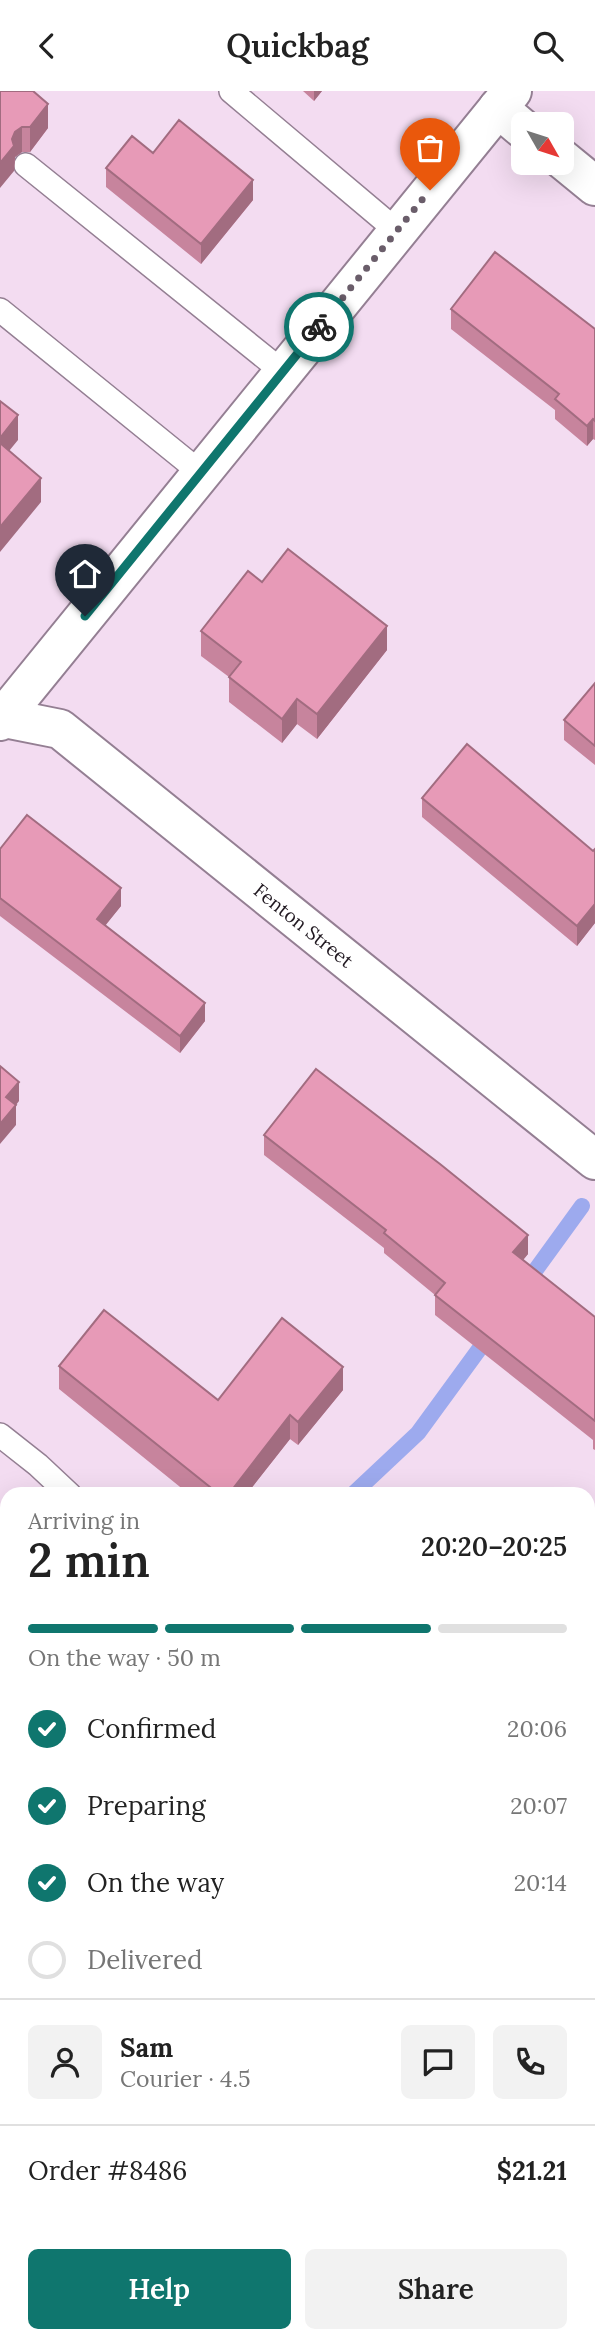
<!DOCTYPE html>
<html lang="en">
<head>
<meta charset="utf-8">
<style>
  :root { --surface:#fff; --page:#f2f2f2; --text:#222; --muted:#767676; --line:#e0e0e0; --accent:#0f766e }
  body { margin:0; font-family:Lora,serif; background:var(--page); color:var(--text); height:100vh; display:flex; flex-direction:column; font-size:26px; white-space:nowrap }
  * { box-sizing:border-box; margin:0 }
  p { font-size:23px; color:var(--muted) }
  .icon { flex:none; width:38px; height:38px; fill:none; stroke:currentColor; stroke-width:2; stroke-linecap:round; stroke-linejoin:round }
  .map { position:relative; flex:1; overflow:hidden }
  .sheet { position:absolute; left:0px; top:1396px; width:595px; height:856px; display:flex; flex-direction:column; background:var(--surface); border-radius:21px 21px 0 0; box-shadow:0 7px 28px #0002 }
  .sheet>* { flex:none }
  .needle { width:46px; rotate:129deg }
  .buttons { position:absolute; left:511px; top:21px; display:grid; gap:14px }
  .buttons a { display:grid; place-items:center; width:63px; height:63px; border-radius:10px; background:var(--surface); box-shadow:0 7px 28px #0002; font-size:35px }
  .pin { position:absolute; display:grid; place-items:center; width:60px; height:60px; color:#fff; margin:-72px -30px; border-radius:50% 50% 50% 0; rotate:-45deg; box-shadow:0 0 7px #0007 }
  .pin .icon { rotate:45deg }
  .courier { position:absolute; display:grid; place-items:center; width:70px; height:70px; margin:-35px; border:5px solid #0f766e; border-radius:50%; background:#fff; color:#222; box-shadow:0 2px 9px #0007 }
  .summary em { font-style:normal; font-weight:600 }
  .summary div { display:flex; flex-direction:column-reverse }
  .summary { display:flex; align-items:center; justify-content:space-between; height:119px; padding:0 28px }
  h1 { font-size:46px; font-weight:600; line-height:52px }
  .bar { display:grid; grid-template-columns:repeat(4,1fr); gap:10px 7px; align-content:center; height:84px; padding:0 28px }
  .bar i { height:9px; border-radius:5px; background:var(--line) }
  .bar .current { background:var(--accent) }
  .bar p { grid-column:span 4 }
  .line { display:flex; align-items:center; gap:18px; padding:0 28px; border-top:2px solid var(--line) }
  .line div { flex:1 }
  .round { display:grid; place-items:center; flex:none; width:74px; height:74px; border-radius:10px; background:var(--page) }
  ol { padding:0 28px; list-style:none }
  li { display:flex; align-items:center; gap:21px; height:77px }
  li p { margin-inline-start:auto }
  li .icon { padding:7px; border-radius:50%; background:var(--accent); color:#fff; stroke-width:4 }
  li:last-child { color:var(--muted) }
  li i { width:38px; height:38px; border:4px solid var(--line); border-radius:50% }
  .button { display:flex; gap:14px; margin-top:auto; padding:14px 28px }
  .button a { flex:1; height:80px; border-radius:10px; background:var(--accent); color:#fff; font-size:28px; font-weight:600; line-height:80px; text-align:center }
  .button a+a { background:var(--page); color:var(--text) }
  header { display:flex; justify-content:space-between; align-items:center; height:91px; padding:0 28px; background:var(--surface); font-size:32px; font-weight:600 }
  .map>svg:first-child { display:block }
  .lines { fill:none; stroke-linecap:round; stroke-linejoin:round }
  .stream { stroke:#9daaee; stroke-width:16 }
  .lane-casing { stroke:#947f93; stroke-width:26 }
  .street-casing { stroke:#947f93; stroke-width:42 }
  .secondary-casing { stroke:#947f93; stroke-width:42 }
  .lane { stroke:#fff; stroke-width:23 }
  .street { stroke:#fff; stroke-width:38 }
  .secondary { stroke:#fff; stroke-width:38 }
  .wall { fill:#c7849d }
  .shaded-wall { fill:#a26c80 }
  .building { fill:#e79ab7; stroke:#a26c80; stroke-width:2 }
  .done { stroke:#6a5d6a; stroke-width:7; stroke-dasharray:0 12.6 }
  .route { stroke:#0f766e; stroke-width:9 }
  .labels { text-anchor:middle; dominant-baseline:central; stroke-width:5; stroke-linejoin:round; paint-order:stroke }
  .street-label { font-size:19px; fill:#211921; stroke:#f3dcf1 }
</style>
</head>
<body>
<header><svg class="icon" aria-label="back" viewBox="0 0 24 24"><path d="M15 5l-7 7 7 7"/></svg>Quickbag<svg class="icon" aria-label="search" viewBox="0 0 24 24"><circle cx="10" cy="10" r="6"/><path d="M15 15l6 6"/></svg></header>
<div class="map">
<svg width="595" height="2252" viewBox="0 0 595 2252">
  <rect width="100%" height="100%" fill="#f3dcf1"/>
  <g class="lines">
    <path class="stream" d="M524,1195L582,1115
      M352,1404L418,1342L491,1242
      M0,1627L7,1618"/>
    <g class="lane-casing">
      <path id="lane" d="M231,0L397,140
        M26,74L283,281
        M0,219L201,382
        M0,1344L38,1374L70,1404"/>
    </g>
    <g class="street-casing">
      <g id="street">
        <path d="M498,17L523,38"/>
        <path d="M562,68L595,95"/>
        <path id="s1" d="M0,626L60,638L595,1069"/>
        <path d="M588,2091L595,2096"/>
        <path d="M5,2252L10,2245"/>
      </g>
    </g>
    <g class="secondary-casing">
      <path id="secondary" d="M0,630L512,0"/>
    </g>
    <use href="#lane" class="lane"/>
    <use href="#street" class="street"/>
    <use href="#secondary" class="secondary"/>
  </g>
  <path class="wall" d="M0,0L37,4L48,37L30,61H22L15,66L14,80Z
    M303,0H322L314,10Z
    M153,62L253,109L201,173L106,96V77Z
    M451,218L595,238V349L593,348L587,355L555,328V319L451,238Z
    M262,491L387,559L317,648L297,633L282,652L229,611V586L201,565V540Z
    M595,592V674L564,649V629Z
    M422,707L593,760L595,758V832L577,855L422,726Z
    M0,758L121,815L105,834L205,930L180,962L0,825Z
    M264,1044L528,1163L523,1169L595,1226V1359L593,1358V1349L435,1224V1204L384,1162V1157L264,1064Z
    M59,1275L218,1309L343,1299L298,1354L290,1348L246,1404H190L59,1298Z
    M588,1669L595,1675V1948L588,1942Z
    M7,1687V1719L1,1714V1694Z
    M458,2245H588L595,2252H467Z"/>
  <path class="shaded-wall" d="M314,0H322L314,10Z
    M48,13V37L30,61V36Z
    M22,36V61L15,66L14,80L0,97V72L15,41Z
    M253,89V109L201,173V153Z
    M18,324V349L0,371V347Z
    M593,328V348L587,355V335Z
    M41,387V411L0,461V436Z
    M387,535V559L317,648V623Z
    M297,608V633L282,652V628Z
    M121,797V815L97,845V828Z
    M595,813V832L577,855V835Z
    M205,912V930L180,962V945Z
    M19,991V1010L16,1014V1034L0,1053V1033L6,1006Z
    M528,1144V1163L513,1181V1161Z
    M343,1276V1299L298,1354V1331Z
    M290,1324V1348L246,1404H228Z
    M7,2036V2058L0,2066V2045Z
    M263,2245H280L274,2252H258Z"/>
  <path class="building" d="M0,0H33L48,13L30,36H22L15,41L12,48L14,55L0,72Z
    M179,29L253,89L201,153L106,77L132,45L153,62Z
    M495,161L595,238V330L593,328L587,335L555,308L559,303L451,218Z
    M0,310L18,324L0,347Z
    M0,352L41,387L0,436Z
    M288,458L387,535L317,623L297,608L282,628L229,586L241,571L201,540L248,480L262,491Z
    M595,592V655L564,629Z
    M467,653L593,760L595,758V813L577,835L422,707Z
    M27,724L121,797L97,828L205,912L180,945L0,807V758Z
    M0,975L19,991L6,1006L16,1014L0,1033Z
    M316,978L440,1073L528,1144L513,1161L595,1226V1330L435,1204L445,1192L384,1142L386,1139L264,1044Z
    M104,1219L218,1309L282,1227L343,1276L298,1331L290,1324L228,1404H220L59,1275Z
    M588,1669L595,1675V1923L588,1918Z
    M7,1687V1699L1,1694Z
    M7,1937V2036L0,2045V1946Z
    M588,2226L595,2232V2252H491L483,2245H588Z
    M156,2245H263L258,2252H151Z"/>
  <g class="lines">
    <path class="done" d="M319,236L430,99"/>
    <path class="route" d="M85,525L319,236"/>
  </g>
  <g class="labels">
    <g class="street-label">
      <text stroke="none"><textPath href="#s1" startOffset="374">Fenton Street</textPath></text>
    </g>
  </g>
</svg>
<div class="buttons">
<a><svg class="needle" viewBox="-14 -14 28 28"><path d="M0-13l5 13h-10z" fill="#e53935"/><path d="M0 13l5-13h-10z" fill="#767676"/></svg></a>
</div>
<div class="pin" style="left:430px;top:99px;background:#ea580c"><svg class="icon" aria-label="bag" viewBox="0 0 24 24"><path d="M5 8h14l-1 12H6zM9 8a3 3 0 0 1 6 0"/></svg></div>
<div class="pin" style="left:85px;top:525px;background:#1f2937"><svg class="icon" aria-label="home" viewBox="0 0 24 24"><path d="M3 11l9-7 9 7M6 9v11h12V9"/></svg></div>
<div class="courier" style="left:319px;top:236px"><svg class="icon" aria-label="bike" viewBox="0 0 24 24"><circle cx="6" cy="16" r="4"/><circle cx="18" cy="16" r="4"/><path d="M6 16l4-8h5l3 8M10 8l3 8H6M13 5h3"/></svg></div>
<section class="sheet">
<div class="summary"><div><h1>2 min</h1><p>Arriving in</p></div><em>20:20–20:25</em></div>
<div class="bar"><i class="current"></i><i class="current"></i><i class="current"></i><i></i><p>On the way · 50 m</p></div>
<ol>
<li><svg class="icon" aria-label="check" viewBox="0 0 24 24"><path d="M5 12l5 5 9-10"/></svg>Confirmed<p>20:06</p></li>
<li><svg class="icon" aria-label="check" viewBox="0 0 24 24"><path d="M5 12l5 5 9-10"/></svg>Preparing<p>20:07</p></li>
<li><svg class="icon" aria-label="check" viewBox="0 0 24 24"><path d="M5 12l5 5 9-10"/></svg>On the way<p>20:14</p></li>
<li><i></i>Delivered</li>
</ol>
<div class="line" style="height:126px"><a class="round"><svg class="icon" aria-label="person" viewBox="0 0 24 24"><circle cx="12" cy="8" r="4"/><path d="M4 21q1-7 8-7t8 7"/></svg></a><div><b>Sam</b><p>Courier · 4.5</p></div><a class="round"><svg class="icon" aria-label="chat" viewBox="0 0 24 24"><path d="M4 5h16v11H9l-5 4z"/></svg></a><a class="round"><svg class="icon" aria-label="phone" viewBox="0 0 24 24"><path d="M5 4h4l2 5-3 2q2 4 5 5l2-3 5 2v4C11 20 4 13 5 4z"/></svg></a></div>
<div class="line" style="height:91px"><div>Order #8486</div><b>$21.21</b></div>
<div class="button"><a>Help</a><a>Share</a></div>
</section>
</div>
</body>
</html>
